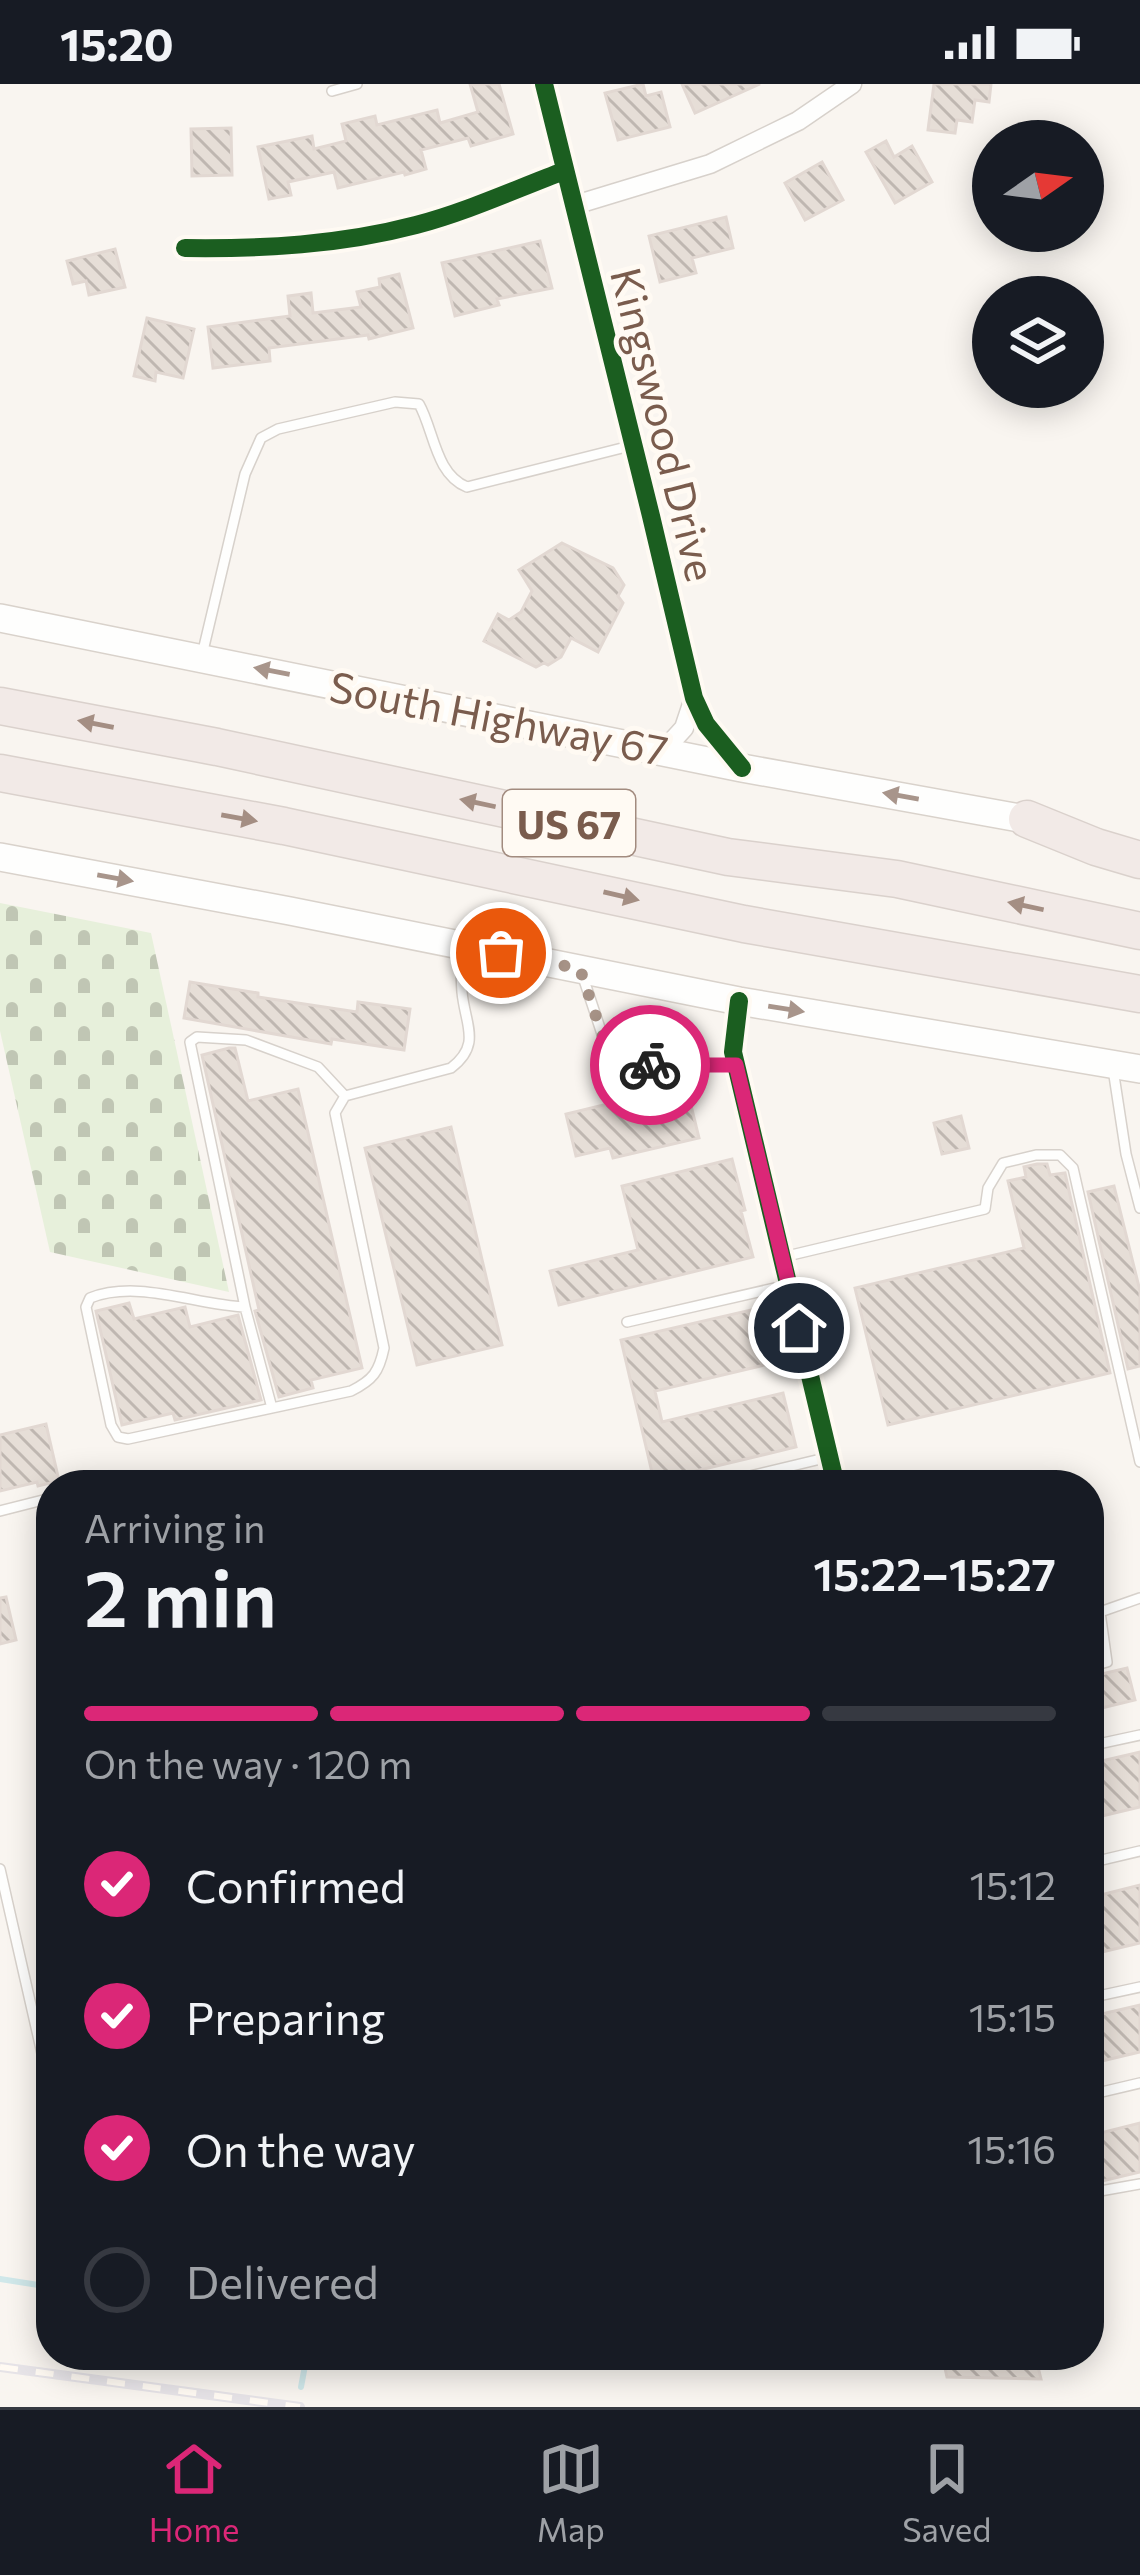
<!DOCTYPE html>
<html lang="en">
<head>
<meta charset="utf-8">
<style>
  :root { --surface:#171b24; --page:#20242c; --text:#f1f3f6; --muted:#9ea1a6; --line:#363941; --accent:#db2777 }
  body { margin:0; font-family:Commissioner,sans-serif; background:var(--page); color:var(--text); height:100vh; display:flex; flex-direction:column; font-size:45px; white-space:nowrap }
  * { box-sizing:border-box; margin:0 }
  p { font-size:39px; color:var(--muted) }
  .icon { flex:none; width:66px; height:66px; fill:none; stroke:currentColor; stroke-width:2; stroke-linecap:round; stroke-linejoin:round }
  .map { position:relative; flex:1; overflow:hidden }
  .side { position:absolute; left:36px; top:1386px; width:1068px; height:900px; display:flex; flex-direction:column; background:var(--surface); border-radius:48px; box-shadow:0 6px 30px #0003 }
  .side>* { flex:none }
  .needle { width:78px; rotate:76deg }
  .tools { position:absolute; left:972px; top:36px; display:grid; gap:24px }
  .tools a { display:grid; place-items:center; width:132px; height:132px; border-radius:50%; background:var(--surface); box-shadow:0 6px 30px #0003; font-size:60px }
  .pin { position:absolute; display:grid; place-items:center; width:102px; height:102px; color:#fff; margin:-51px; border:6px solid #fff; border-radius:50%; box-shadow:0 3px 12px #0007 }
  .courier { position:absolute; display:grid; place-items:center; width:120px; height:120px; margin:-60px; border:9px solid #db2777; border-radius:50%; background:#fff; color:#222; box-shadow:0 3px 15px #0007 }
  .overview em { font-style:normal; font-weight:600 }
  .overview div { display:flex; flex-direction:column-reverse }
  .overview { display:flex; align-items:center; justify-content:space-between; height:204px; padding:0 48px }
  h1 { font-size:78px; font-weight:600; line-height:90px }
  .bar { display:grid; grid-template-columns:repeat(4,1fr); gap:18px 12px; align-content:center; height:144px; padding:0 48px }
  .bar i { height:15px; border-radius:9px; background:var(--line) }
  .bar .selected { background:var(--accent) }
  .bar p { grid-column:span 4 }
  ol { padding:0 48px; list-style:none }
  li { display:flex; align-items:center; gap:36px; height:132px }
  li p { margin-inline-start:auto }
  li .icon { padding:12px; border-radius:50%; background:var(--accent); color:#fff; stroke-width:4 }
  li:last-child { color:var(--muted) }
  li i { width:66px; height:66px; border:6px solid var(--line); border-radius:50% }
  .status { display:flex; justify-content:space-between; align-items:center; height:84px; padding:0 60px; background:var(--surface); direction:ltr }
  .status svg { height:33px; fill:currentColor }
  .dock { display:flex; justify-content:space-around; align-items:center; height:168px; border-top:3px solid var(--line); background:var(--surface); font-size:33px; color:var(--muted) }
  .dock a { display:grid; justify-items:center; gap:6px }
  .dock .selected { color:var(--accent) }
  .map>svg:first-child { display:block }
  .cemetery { fill:url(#cemetery-stones) }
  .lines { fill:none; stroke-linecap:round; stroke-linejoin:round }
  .stream { stroke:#d0e8ea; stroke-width:6 }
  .building { fill:url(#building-back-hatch); stroke:#e2d8d2; stroke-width:3 }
  .lane-casing { stroke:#d7d1cb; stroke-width:12 }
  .street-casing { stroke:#d7d1cb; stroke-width:21 }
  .secondary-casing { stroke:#d9d2cb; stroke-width:30 }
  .highway-casing { stroke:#dad1cc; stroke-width:39 }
  .lane { stroke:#fefefd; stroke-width:9 }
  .street { stroke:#fefefd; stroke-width:18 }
  .secondary { stroke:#fefefd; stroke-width:27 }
  .highway { stroke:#f2eae7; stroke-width:36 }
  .rail-casing { stroke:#e6e3e7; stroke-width:10 }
  .rail { stroke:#fffaf3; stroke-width:6; stroke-dasharray:18; stroke-linecap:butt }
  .cycleway-casing { stroke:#fffaf3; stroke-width:26 }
  .cycleway { stroke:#1b5e20; stroke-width:18 }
  .oneway { fill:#a8958b }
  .oneway2 { fill:#a48e83 }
  .done { stroke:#a69286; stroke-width:12; stroke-dasharray:0 21.6 }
  .route { stroke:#db2777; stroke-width:15 }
  .labels { text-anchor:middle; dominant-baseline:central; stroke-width:10; stroke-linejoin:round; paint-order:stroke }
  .shield { fill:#fffaf3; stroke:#a28b7f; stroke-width:3 }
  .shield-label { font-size:39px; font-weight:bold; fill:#7a5c4d }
  .street-label { font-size:42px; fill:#7a5c4d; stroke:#fffaf3 }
</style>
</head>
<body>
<div class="status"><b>15:20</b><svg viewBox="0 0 49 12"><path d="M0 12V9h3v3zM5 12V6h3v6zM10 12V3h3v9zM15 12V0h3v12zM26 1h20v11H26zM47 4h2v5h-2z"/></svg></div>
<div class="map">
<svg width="1140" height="2323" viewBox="0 0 1140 2323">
  <defs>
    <pattern id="cemetery-stones" width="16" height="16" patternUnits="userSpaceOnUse" patternTransform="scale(3)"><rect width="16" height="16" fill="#e7f0db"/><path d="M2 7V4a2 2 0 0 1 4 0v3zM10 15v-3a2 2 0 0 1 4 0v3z" fill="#c0c6b4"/></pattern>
    <pattern id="building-back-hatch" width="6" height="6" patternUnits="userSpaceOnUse" patternTransform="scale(3)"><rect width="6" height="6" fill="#e6ded7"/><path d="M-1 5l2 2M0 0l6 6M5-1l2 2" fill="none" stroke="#bfb7b1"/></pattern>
  </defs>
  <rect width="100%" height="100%" fill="#f9f5f0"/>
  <path class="cemetery" d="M0,819L151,849L229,1208L50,1168L0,947Z"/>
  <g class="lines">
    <path class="stream" d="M0,2195L51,2203
      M301,2303L307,2271"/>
  </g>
  <path class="building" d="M470,0H499L513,50L471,62L468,54L421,66L426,85L405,91L404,88L338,104L334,88L288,98L291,111L269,115L258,63L312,52L314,65L346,57L342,40L375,32L377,41L437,26L440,39L478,28Z
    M643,0L646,12L661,8L670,43L618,56L605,9Z
    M682,0H760L695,29Z
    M934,0H991L989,18L975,16L972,38L957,36L955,49L928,46Z
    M231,44L232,91L192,92L191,45Z
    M886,57L894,73L912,62L932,98L895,119L866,68Z
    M822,78L843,116L805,136L785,99Z
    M726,133L733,164L692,174L696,189L660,198L649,152Z
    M540,157L552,204L497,215L499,221L455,232L442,179Z
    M115,165L125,203L89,211L86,197L73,200L67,177Z
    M399,190L413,244L369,255L368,251L269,264L270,277L213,284L208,243L290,232L288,212L311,209L313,229L361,223L357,208L380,203L379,195Z
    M147,234L194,245L183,294L156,288L155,297L134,292Z
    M562,459L613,484L624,501L618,512L623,519L598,568L571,554L561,573L548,581L544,579L536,583L484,557L498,530L509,536L521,528L532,507L519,486Z
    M190,898L258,909V913L357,928L358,918L410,925L404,966L332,955L331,960L184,934Z
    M229,964H235L248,1017L298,1005L362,1284L311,1296L313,1304L279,1313L255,1227L259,1226L202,971Z
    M686,1001L699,1054L613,1074L610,1064L576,1072L566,1030Z
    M961,1032L969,1064L942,1070L934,1039Z
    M451,1043L502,1261L417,1281L365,1064Z
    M732,1075L745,1126L741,1127L753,1173L559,1221L550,1187L638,1166L622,1102Z
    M1037,1080H1047L1050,1091L1065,1089L1110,1289L888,1341L855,1204L1024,1164L1008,1097L1026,1093L1024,1083Z
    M1114,1102L1140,1207V1282L1128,1285L1088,1108Z
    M129,1219L134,1235L185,1223L190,1243L238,1231L261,1316L175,1336L173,1329L122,1341L96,1227Z
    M764,1223L777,1278L655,1307L662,1338L783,1309L796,1363L654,1397L621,1256Z
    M46,1340L59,1397L38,1402L37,1398L0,1407V1351Z
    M6,1513L16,1556L0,1560V1514Z
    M1127,1584L1135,1616L1089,1627V1593Z
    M1140,1668V1723L1089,1735V1680Z
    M1140,1801V1859L1089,1871V1814Z
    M1140,1921V1968L1089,1980V1933Z
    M1140,2039V2088L1089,2100V2052Z
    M942,2271H1035L1041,2295L947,2293Z"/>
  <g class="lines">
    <g class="lane-casing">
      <path id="lane" d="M332,7L357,0
        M202,571L245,390L261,354L278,345L395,318L419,320C434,346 435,390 467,403L634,361
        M582,890L604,956L618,974L656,982L736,981
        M1113,985L1126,1070L1140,1124
        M345,1012L318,983L246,956L197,953L190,958L245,1223C196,1221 138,1195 90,1214L86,1223L111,1341L118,1353L128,1355L351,1307C373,1296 379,1288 384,1264L335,1029L345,1012L451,984C482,960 465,941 462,908C461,895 461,880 461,866
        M783,1173L985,1125L988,1104L1003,1079L1036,1071H1060L1073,1084L1140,1378
        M245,1223L272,1324
        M627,1238L788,1201
        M713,1401L829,1373
        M0,1427L51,1414
        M1089,1583L1107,1578L1100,1528L1140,1514
        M1089,1662L1140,1651
        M1089,1779L1140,1767
        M0,1785L51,2009
        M1089,1914L1140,1903
        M1089,2011L1140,1999
        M1089,2109L1140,2100"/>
    </g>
    <g class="street-casing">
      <path id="street" d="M544,0L651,432L694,614L706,640L740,682
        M575,121L710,80L798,37L852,0
        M185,164C263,165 340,161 416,141C466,128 516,105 564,87
        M664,666L684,644L694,614
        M739,917L733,968L836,1401"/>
    </g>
    <g class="secondary-casing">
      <path id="secondary" d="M0,534L742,684L1042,738
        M0,773L290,827L739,917L1140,985"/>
    </g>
    <g class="highway-casing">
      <path id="highway" d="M0,622L217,663L728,773L897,795L1140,847
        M0,689L284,742L744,840L1140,910
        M1027,735L1096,763L1140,776"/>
    </g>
    <use href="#lane" class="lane"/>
    <use href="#street" class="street"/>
    <use href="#secondary" class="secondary"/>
    <use href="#highway" class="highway"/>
    <g class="rail-casing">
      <path id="rail" d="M0,2283L300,2323"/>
    </g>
    <use href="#rail" class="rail"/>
    <g class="cycleway-casing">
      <path id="cycleway" d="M544,0L651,432L694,614L706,640L742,684
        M185,164C263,165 340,161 416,141C466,128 516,105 564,87
        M739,917L733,968L836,1401"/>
    </g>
    <use href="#cycleway" class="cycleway"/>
  </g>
  <defs><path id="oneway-solid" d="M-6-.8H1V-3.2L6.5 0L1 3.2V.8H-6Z" transform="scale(3)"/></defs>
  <g class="oneway">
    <use href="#oneway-solid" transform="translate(272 587) rotate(-169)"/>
    <use href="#oneway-solid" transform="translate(901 712) rotate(-170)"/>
    <use href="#oneway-solid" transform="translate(115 794) rotate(10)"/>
    <use href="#oneway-solid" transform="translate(786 925) rotate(9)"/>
  </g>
  <g class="oneway2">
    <use href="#oneway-solid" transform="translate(96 640) rotate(-169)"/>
    <use href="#oneway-solid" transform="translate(478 719) rotate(-168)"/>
    <use href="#oneway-solid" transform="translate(239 734) rotate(10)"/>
    <use href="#oneway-solid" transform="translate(621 812) rotate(13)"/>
    <use href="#oneway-solid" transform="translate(1026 822) rotate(-168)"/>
  </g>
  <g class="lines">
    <path class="done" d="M501,869L580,885L604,956L617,974L650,981"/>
    <path class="route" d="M650,981H736L799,1244"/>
  </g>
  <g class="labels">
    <rect class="shield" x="503" y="706" width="132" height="66" rx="9"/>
    <g class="shield-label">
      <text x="569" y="739">US 67</text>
    </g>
    <g class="street-label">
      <text transform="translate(665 340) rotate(76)">Kingswood Drive</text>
      <text transform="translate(499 633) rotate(11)">South Highway 67</text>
    </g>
  </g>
</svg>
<div class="tools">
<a><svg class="needle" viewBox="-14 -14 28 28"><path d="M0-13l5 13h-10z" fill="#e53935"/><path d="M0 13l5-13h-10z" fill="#9ea1a6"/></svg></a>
<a><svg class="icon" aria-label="layers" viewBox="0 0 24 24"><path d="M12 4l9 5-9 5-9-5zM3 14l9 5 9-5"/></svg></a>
</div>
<div class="pin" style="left:501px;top:869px;background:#ea580c"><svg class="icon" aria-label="bag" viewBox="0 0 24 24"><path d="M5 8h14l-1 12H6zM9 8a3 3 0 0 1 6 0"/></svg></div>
<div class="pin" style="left:799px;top:1244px;background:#1f2937"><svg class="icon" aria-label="home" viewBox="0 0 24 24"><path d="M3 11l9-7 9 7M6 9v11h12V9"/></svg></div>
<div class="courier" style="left:650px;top:981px"><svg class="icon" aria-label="bike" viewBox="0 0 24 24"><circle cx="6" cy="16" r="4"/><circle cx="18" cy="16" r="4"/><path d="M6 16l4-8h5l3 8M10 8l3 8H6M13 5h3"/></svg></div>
<section class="side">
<div class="overview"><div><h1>2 min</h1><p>Arriving in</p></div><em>15:22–15:27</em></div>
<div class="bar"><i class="selected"></i><i class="selected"></i><i class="selected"></i><i></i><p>On the way · 120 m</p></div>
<ol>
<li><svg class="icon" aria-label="check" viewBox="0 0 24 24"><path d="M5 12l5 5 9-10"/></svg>Confirmed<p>15:12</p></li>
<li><svg class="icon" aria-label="check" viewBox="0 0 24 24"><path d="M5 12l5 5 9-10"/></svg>Preparing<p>15:15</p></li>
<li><svg class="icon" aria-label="check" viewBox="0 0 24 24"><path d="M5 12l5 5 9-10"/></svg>On the way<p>15:16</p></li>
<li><i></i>Delivered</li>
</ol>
</section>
</div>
<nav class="dock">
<a class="selected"><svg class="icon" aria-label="home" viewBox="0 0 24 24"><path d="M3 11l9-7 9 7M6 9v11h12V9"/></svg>Home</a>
<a><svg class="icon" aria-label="map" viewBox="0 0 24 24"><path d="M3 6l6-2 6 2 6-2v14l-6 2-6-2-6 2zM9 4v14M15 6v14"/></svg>Map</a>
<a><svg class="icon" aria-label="saved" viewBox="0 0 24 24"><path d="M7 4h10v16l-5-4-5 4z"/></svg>Saved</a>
</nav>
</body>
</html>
